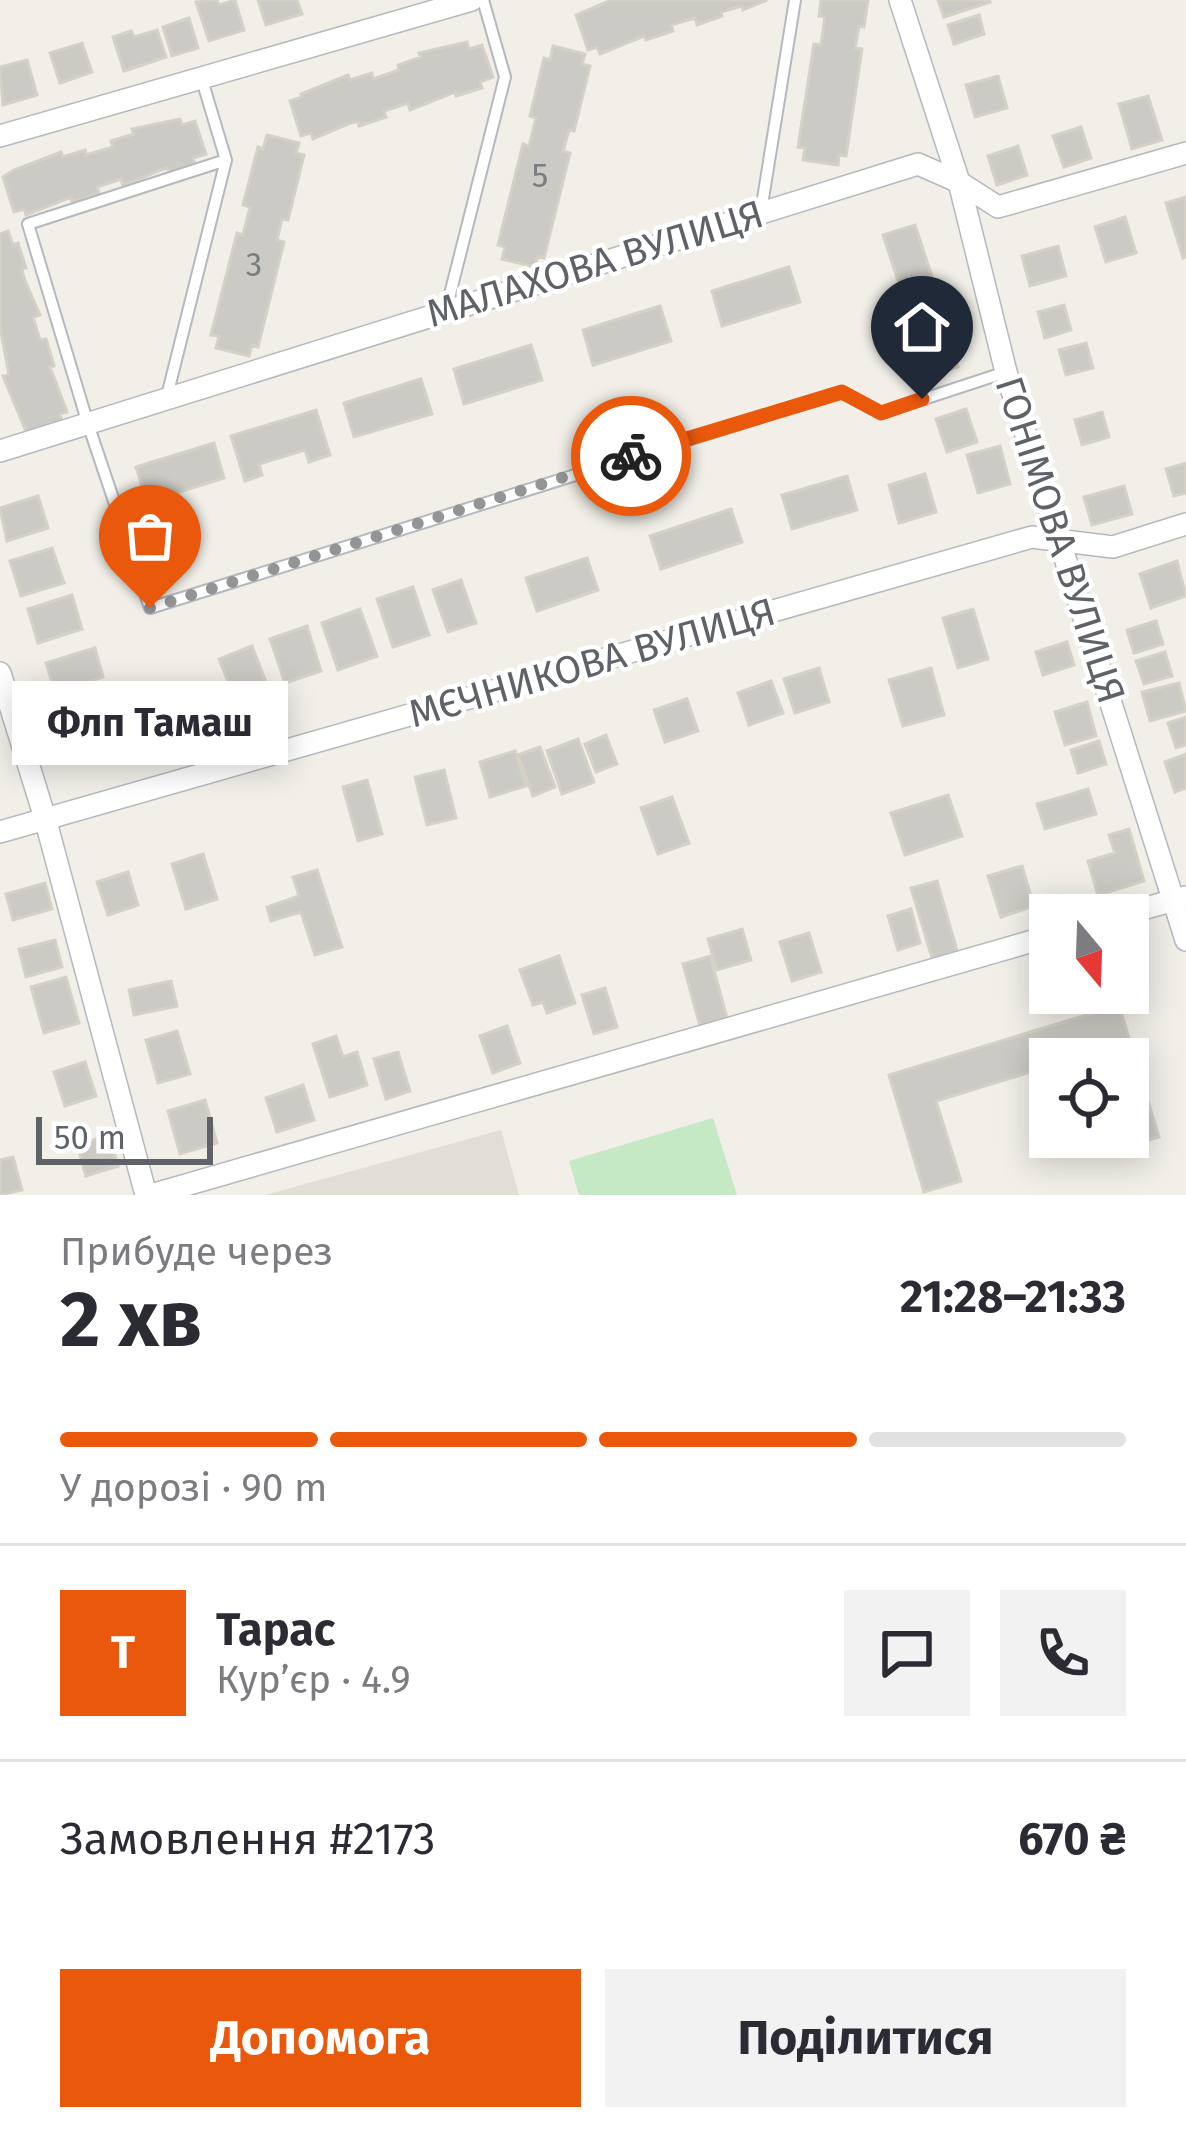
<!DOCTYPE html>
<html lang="uk">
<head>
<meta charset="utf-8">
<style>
  :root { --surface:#fff; --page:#f2f2f3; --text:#2b2b33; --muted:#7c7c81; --line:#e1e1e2; --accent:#ea580c }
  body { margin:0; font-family:"Fira Sans",sans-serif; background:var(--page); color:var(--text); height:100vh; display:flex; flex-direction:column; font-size:45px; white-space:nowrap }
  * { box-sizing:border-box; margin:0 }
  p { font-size:39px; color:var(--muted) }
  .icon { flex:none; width:66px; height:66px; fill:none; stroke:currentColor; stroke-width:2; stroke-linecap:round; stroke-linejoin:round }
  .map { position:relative; height:1195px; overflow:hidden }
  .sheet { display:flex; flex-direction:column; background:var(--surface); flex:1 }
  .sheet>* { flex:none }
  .needle { width:78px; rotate:161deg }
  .fabs { position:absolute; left:1029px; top:894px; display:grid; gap:24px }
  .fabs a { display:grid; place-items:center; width:120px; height:120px; border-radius:0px; background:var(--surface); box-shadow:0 6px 30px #0003; font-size:60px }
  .scale { position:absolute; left:36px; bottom:30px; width:177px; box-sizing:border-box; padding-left:12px; border:6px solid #5f6368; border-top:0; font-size:33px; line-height:42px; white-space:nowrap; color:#5f6368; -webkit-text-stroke:9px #fff; paint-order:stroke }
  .pin { position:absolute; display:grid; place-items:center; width:102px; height:102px; color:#fff; margin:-123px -51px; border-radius:50% 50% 50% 0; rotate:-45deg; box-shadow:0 0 12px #0007 }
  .pin .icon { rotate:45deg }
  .courier { position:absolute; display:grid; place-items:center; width:120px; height:120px; margin:-60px; border:9px solid #ea580c; border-radius:50%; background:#fff; color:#222; box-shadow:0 3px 15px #0007 }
  .bubble { position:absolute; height:84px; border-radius:0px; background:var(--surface); box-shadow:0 6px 30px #0003; font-size:39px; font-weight:700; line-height:84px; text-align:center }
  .summary em { font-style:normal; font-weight:700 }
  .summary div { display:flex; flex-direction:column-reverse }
  .summary { display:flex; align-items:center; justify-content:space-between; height:204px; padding:0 60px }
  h1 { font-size:78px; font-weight:700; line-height:90px }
  .bar { display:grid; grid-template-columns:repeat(4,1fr); gap:18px 12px; align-content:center; height:144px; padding:0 60px }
  .bar i { height:15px; border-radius:9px; background:var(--line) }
  .bar .active { background:var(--accent) }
  .bar p { grid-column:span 4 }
  .line { display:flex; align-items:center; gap:30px; padding:0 60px; border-top:3px solid var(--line) }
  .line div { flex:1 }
  .round { display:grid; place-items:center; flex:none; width:126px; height:126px; border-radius:0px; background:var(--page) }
  .primary-button { display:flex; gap:24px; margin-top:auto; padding:24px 60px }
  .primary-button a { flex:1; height:138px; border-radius:0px; background:var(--accent); color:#fff; font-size:48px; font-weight:700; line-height:138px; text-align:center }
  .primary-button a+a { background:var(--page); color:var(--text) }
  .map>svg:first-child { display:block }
  .education { fill:#e1ded6 }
  .green { fill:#c5e8c5 }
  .building { fill:#cccac5; stroke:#d6d1c6; stroke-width:3 }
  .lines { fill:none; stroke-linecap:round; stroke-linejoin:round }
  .service-casing { stroke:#b5b8bc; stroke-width:14 }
  .minor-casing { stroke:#b5b8bc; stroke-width:24 }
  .service { stroke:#fff; stroke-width:10 }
  .minor { stroke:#fff; stroke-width:21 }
  .done { stroke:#929495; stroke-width:12; stroke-dasharray:0 21.6 }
  .route { stroke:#ea580c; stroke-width:15 }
  .labels { text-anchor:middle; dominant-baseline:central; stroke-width:9; stroke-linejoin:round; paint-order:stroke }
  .number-label { font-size:33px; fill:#7a7d7f }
  .street-label { font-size:39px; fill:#5f6368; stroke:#fff }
</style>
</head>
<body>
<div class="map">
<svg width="1186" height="1195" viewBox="0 0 1186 1195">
  <rect width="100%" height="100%" fill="#f1efe8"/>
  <path class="education" d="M501,1130L519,1195H265Z"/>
  <path class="green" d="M713,1118L737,1195H579L569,1161Z"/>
  <path class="building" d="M217,0L219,5L235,0L244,30L209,41L196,2Z
    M258,0H297L302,14L266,25Z
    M767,0L743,10L742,6L721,12L722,16L697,25L695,18L671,25L673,31L646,40L644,36L600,54L597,47L588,50L576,15L611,0Z
    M821,0H868L864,27L859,26L855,48L862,49L846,156L839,155L838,165L803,160L805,148L798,147L814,44L821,45L825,17L819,16Z
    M938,0H989L990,2L944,17Z
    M979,15L984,34L954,44L948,25Z
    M189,18L198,48L172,56L163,27Z
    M157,30L166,57L124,71L113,37L131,31L134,37Z
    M467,42L469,49L482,45L493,77L480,82L482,88L456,96L455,92L410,110L408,103L384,111L386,117L359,126L358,121L348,124L313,139L311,133L301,136L290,101L302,97L301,94L348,75L350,80L372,73L373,79L399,70L398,65L421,57L419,53Z
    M82,43L92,72L60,83L50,53Z
    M553,46L585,54L582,64L590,66L574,131L569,130L563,151L570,153L544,258L538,256L535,267L502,259L505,247L498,245L523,144L529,146L536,118L530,116L544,58L550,60Z
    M27,60L37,95L3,105L0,67Z
    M998,76L1007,108L975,117L966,85Z
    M1148,96L1162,140L1132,149L1119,104Z
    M180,119L182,125L195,121L206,154L193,158L195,164L169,172L168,168L160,170L123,186L121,179L97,187L99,193L72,202L71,197L26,215L24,209L14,212L3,177L14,170L61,152L63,157L85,150L86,155L113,147L111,141L134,134L132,129Z
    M1081,127L1091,158L1064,167L1053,136Z
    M267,135L299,143L296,153L304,155L288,220L282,219L277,240L284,242L258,347L252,345L249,356L216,348L219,336L211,335L237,233L243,235L250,207L243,205L258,147L263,149Z
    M1018,146L1027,175L997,185L988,156Z
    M1186,197V257L1183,258L1166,203Z
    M1125,217L1136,253L1106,262L1095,227Z
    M915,225L936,289L904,299L883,235Z
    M8,231L13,245L18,243L26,268L22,269L24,278L40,315L33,317L40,340L46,339L54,366L50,367L67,412L60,414L63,424L27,434L3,376L9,375L0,327V234Z
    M1058,246L1066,276L1030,286L1022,256Z
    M789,267L800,302L722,326L712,291Z
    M1064,305L1071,330L1045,338L1038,312Z
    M660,306L671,341L593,365L583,330Z
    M943,319L958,367L926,377L911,329Z
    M1086,343L1093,368L1066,375L1059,350Z
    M531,345L542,380L464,404L454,369Z
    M421,379L432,414L354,437L344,403Z
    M966,409L977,442L947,452L936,419Z
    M316,410L330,455L309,462L305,450L259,464L262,475L245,481L231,436Z
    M1102,412L1109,437L1082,445L1075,420Z
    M214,443L224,478L147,502L136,467Z
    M1000,446L1010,484L978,493L967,455Z
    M1186,463V493L1174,496L1166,469Z
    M925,474L936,512L899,523L889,485Z
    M847,476L857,510L792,529L782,495Z
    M1124,486L1132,514L1092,525L1084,497Z
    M38,496L48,528L7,541L0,508Z
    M731,509L742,542L661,569L650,536Z
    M52,548L64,583L21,596L10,561Z
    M587,558L598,590L537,611L526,578Z
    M1177,561L1186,596L1151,608L1140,574Z
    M461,580L476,623L448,632L433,590Z
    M413,587L429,635L393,647L377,599Z
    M72,595L82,629L38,643L28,609Z
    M360,609L377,656L338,670L322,623Z
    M973,609L988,659L958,668L943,618Z
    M1156,621L1163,644L1134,653L1127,630Z
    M307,626L321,671L285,683L270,639Z
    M1067,642L1074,665L1043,675L1036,652Z
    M252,646L268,687L235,699L219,659Z
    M95,648L103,677L55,692L46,663Z
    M1165,652L1172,676L1144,684L1136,661Z
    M819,668L829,702L795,713L784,679Z
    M931,668L944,715L903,726L889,680Z
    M771,681L783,713L749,725L738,693Z
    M1179,683L1186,711L1150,721L1142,692Z
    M174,686L181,711L147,721L139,696Z
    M687,699L698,731L665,742L654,710Z
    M1087,702L1096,736L1065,745L1055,712Z
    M98,703L108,735L76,745L66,712Z
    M1186,717V745L1176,748L1168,723Z
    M606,735L617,764L596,772L585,744Z
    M578,739L594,782L562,794L547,751Z
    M1099,741L1106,764L1078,773L1071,750Z
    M540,747L555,787L533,796L518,755Z
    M515,751L526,786L490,797L480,762Z
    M1186,754V788L1175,792L1165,762Z
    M444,770L456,818L427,825L415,777Z
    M367,780L382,834L358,841L343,787Z
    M1088,789L1096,814L1045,829L1037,804Z
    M948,795L962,836L905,855L891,813Z
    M672,797L689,843L658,854L641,808Z
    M1129,829L1144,881L1098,895L1088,861L1115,853L1109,835Z
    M203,854L217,899L186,909L172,864Z
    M1022,866L1034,906L1001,917L988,876Z
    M317,870L342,947L315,955L301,912L271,921L267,907L299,896L293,877Z
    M128,872L138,905L108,915L97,882Z
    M937,881L958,954L933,961L911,888Z
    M45,883L52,909L13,920L6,894Z
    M911,909L920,943L898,950L888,916Z
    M742,929L751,960L717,970L708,939Z
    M809,933L821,972L792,981L780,942Z
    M55,940L62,967L26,977L19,949Z
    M559,956L575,1003L547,1013L543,1002L533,1005L520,970Z
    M710,956L727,1018L700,1026L683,964Z
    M66,977L79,1023L44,1033L31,987Z
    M171,981L177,1006L134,1015L129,990Z
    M605,988L617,1027L594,1034L582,995Z
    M1119,1005L1159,1137L1096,1156L1091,1137H1128V1059H1050V1066L936,1101L961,1181L924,1192L889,1075Z
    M507,1026L520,1063L493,1073L480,1036Z
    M177,1031L190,1074L158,1083L146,1040Z
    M336,1036L343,1057L357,1052L367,1085L330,1097L313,1044Z
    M398,1052L410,1091L386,1099L374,1059Z
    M85,1062L96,1096L65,1106L54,1072Z
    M303,1085L314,1120L277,1132L266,1098Z
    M205,1100L217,1143L180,1154L168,1111Z
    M109,1135L118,1166L86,1176L77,1145Z
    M13,1157L22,1190L0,1195V1160Z"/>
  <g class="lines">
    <g class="service-casing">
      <path id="service" d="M226,160L28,224L88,424L150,608L841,392L881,413L1006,372
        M761,211L795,0
        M446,310L505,77L483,0
        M167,396L226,160L202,80"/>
    </g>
    <g class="minor-casing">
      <path id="minor" d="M900,0L959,182L1006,372L1186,940
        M0,136L472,0
        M0,451L918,164L959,182L998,207L1186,153
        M0,673L45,818L146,1195
        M0,832L1032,537L1113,547L1186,524
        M1121,915L1185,897
        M151,1195L1050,936"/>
    </g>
    <use href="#service" class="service"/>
    <use href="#minor" class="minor"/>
  </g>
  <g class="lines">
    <path class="done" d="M150,608L631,456"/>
    <path class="route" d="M631,456L842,392L881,413L922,399"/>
  </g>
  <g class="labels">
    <g class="number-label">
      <text x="540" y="176">5</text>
      <text x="254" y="265">3</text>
    </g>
    <g class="street-label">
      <text transform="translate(595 264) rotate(-17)">МАЛАХОВА ВУЛИЦЯ</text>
      <text transform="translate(1060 540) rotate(72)">ГОНІМОВА ВУЛИЦЯ</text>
      <text transform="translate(592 663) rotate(-16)">МЄЧНИКОВА ВУЛИЦЯ</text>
    </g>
  </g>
</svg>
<div class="fabs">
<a><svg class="needle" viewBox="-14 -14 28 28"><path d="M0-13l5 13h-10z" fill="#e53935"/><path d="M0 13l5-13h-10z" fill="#7c7c81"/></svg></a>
<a><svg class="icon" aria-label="locate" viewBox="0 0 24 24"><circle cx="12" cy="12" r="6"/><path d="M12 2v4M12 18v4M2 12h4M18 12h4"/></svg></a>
</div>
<div class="scale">50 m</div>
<div class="pin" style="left:150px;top:608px;background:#ea580c"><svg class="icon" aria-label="bag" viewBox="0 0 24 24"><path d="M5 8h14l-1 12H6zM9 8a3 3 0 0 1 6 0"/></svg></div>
<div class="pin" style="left:922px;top:399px;background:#1f2937"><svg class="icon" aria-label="home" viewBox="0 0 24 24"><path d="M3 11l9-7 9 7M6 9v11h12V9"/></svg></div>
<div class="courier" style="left:631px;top:456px"><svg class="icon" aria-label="bike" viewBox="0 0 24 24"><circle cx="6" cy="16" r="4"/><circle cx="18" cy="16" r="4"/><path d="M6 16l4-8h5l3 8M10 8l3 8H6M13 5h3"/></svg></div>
<div class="bubble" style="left:12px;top:681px;width:276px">Флп Тамаш</div>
</div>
<section class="sheet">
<div class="summary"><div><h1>2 хв</h1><p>Прибуде через</p></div><em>21:28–21:33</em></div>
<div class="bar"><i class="active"></i><i class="active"></i><i class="active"></i><i></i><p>У дорозі · 90 m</p></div>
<div class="line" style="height:216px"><b class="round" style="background:var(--accent);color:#fff">Т</b><div><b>Тарас</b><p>Кур’єр · 4.9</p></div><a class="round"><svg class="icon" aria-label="chat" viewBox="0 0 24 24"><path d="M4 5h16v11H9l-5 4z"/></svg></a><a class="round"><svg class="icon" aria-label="phone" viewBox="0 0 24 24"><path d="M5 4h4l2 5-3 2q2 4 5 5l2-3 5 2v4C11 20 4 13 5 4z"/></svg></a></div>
<div class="line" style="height:156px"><div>Замовлення #2173</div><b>670 ₴</b></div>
<div class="primary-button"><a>Допомога</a><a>Поділитися</a></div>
</section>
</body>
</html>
